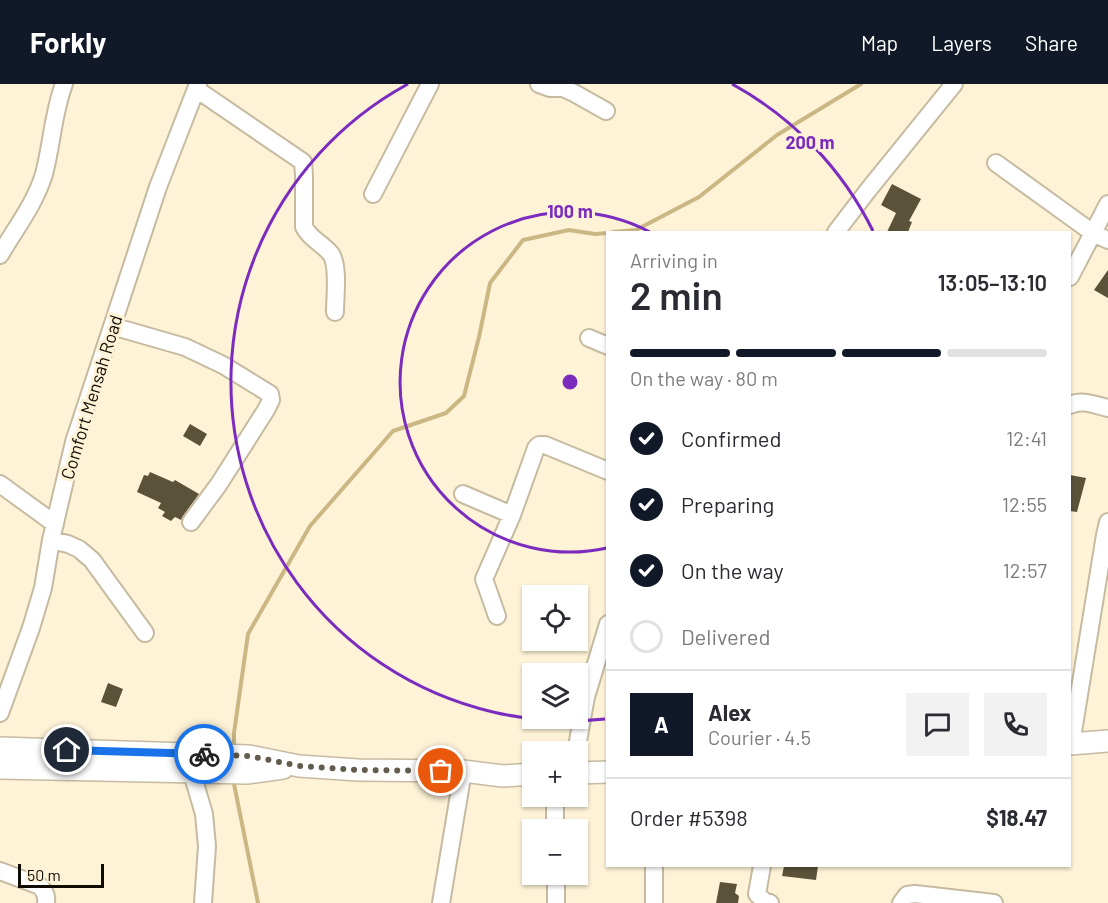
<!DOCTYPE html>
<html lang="en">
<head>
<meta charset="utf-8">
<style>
  :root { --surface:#fff; --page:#f2f2f3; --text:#2b2b33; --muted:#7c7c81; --line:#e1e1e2; --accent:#111827 }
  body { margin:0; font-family:Barlow,sans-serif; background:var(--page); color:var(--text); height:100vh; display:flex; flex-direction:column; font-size:22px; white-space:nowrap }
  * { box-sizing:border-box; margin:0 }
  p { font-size:20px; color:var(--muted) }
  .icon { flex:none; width:33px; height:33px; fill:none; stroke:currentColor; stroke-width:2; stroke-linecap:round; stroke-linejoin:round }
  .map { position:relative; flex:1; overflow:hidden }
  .sheet { position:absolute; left:606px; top:147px; width:465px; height:636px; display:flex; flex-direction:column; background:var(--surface); border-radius:0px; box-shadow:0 2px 4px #0004 }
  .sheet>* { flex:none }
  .fabs { position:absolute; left:522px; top:501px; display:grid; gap:12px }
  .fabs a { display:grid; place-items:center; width:66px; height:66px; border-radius:0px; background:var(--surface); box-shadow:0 2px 4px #0004; font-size:30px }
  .scale { position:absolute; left:18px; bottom:15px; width:86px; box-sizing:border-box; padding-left:6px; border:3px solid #0f0b03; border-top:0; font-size:16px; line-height:21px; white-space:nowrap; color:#0f0b03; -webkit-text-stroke:4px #fef3d7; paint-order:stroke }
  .pin { position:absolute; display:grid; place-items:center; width:51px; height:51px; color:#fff; margin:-26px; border:3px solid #fff; border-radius:50%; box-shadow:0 2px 6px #0007 }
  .courier { position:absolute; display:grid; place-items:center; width:60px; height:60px; margin:-30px; border:4px solid #1a73e8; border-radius:50%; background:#fff; color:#222; box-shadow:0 2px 8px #0007 }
  .headline em { font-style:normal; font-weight:600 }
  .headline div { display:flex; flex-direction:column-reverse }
  .headline { display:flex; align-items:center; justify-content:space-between; height:102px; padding:0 24px }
  h1 { font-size:39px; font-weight:600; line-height:45px }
  .bar { display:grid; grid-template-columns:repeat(4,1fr); gap:9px 6px; align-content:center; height:72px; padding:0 24px }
  .bar i { height:8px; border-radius:4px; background:var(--line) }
  .bar .active { background:var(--accent) }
  .bar p { grid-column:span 4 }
  .line { display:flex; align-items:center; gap:15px; padding:0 24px; border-top:2px solid var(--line) }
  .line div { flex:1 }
  .round { display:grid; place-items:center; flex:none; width:63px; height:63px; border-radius:0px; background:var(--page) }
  ol { padding:0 24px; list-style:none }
  li { display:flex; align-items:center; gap:18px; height:66px }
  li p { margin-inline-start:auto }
  li .icon { padding:6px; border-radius:50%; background:var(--accent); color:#fff; stroke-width:4 }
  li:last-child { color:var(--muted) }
  li i { width:33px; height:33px; border:3px solid var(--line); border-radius:50% }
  header { display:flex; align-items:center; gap:36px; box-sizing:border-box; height:84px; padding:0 30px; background:var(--accent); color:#fff }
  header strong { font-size:28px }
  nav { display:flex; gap:33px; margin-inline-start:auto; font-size:21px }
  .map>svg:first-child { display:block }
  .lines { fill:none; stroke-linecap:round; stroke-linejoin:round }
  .stream { stroke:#cbb783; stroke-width:4 }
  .building { fill:#5b523a }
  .minor-casing { stroke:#c6bba1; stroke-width:20 }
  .major-casing { stroke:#c6bba1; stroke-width:24 }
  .minor { stroke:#fff; stroke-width:16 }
  .major { stroke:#fff; stroke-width:21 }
  .done { stroke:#635c4d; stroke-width:6; stroke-dasharray:0 10.8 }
  .route { stroke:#1a73e8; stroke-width:8 }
  .ring { fill:none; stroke:#7b2cbf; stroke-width:3 }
  .labels { text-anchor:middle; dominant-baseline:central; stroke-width:6; stroke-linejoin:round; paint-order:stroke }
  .street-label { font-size:18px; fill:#0f0b03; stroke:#fef3d7 }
  .centre { fill:#7b2cbf; stroke:#fef3d7; stroke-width:3 }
  .ring-label { font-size:18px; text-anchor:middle; font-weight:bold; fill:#7b2cbf; stroke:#fef3d7; stroke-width:6; stroke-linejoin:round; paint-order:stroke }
</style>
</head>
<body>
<header>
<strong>Forkly</strong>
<nav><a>Map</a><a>Layers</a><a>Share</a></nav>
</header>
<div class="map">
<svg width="1108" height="819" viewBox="0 0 1108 819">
  <rect width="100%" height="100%" fill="#fef3d7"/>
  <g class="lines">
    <path class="stream" d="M613,148L636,146L699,113L777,51L861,0
      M234,666V649L248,550L310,442L393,347L446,329L464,312L479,253L490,199L523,156L569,146L595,150L608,149
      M234,694V700L258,819"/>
  </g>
  <path class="building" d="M892,100L921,115L909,137L912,138L908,148H887L896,129L881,121Z
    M1108,186V214L1094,206Z
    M190,340L207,350L200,362L183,352Z
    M150,388L173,398L175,396L199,410L183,432L181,436L175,433L171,437L162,432L165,428L158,424L161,419L137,408L144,391L148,392Z
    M1070,391L1086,394L1077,428L1070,427Z
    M108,599L123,605L116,623L101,618Z
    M784,782H818L816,796L782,792Z
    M720,798L737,800L735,809L739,812L738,819H716Z"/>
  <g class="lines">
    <g class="minor-casing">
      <path id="minor" d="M539,0L550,4H563L574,9L606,27
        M196,5L303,78L304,91V143C310,155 323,160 331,170C339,182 335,213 335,228
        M996,79L1093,149L1108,156
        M373,110L430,0
        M836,148L869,105L954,0
        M0,171C15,145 35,120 44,90C52,60 53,29 64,0
        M1070,193L1108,120
        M112,242L185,263L223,281L270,310L271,316L266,326L219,400L191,438
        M589,254L608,262
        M1070,321C1082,315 1095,321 1108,324
        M0,400L55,440
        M463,410L512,431
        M51,456L68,460L79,465L92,476L145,549
        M497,532L484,495L512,431L536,364L539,361H545L608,387
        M0,629L31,544L43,504L51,456L74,358L158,103L198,0
        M1071,660L1105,451L1108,438
        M576,668L586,613L608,540
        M192,689L204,730L207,762L203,819
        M555,712V746
        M762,782L757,810L764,817L770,819
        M0,787L40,802C45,808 47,812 46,819
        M556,790V819
        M441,819L463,687
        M654,819V782
        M901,819L907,811L915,810L994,819"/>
    </g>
    <g class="major-casing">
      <path id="major" d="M1070,660L1108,657
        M0,664L249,672L299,682L358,686L463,687L503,692L532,690
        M0,684L247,689L283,684
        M578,689L608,688"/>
    </g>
    <use href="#minor" class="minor"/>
    <use href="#major" class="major"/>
  </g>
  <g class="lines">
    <path class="done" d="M204,670L249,672L299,682L358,686L441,687"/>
    <path class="route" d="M67,666L204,670"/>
  </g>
  <g class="ring">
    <path d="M607 464A170 170 0 1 1 650 148"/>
    <path d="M605 635A339 339 0 0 1 408 0M732 0A339 339 0 0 1 873 147"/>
  </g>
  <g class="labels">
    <g class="street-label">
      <text transform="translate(91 313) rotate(-73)">Comfort Mensah Road</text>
    </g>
  </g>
  <circle cx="570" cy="298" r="9" class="centre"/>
  <g class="ring-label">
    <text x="810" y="65">200 m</text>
    <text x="570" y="134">100 m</text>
  </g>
</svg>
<div class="fabs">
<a><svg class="icon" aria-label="locate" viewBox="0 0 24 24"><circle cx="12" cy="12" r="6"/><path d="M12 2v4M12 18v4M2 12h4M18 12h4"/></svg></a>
<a><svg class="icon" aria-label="layers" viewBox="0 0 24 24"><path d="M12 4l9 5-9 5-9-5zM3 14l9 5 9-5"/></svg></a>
<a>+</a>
<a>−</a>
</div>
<div class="scale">50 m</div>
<div class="pin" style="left:441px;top:687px;background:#ea580c"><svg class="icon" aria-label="bag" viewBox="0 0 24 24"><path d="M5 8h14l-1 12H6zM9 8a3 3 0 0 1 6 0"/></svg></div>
<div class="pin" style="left:67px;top:666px;background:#1f2937"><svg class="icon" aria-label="home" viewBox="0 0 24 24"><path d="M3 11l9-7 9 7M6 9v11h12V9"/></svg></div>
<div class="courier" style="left:204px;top:670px"><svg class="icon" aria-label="bike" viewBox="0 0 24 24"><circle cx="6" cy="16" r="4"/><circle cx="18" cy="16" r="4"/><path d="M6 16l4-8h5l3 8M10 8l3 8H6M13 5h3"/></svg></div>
<section class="sheet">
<div class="headline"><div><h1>2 min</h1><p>Arriving in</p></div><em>13:05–13:10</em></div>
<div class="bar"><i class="active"></i><i class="active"></i><i class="active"></i><i></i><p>On the way · 80 m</p></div>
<ol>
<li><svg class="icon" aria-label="check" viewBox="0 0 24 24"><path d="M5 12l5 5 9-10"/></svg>Confirmed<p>12:41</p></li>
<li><svg class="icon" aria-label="check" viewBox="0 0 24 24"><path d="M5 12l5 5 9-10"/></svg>Preparing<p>12:55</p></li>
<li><svg class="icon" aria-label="check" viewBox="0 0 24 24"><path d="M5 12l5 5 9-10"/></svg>On the way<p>12:57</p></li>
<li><i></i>Delivered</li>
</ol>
<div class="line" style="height:108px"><b class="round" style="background:var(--accent);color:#fff">A</b><div><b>Alex</b><p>Courier · 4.5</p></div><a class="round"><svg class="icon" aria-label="chat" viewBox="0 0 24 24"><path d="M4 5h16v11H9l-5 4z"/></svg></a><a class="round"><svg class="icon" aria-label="phone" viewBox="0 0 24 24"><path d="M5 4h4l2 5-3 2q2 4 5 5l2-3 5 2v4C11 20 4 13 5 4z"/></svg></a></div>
<div class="line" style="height:78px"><div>Order #5398</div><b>$18.47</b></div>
</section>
</div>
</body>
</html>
